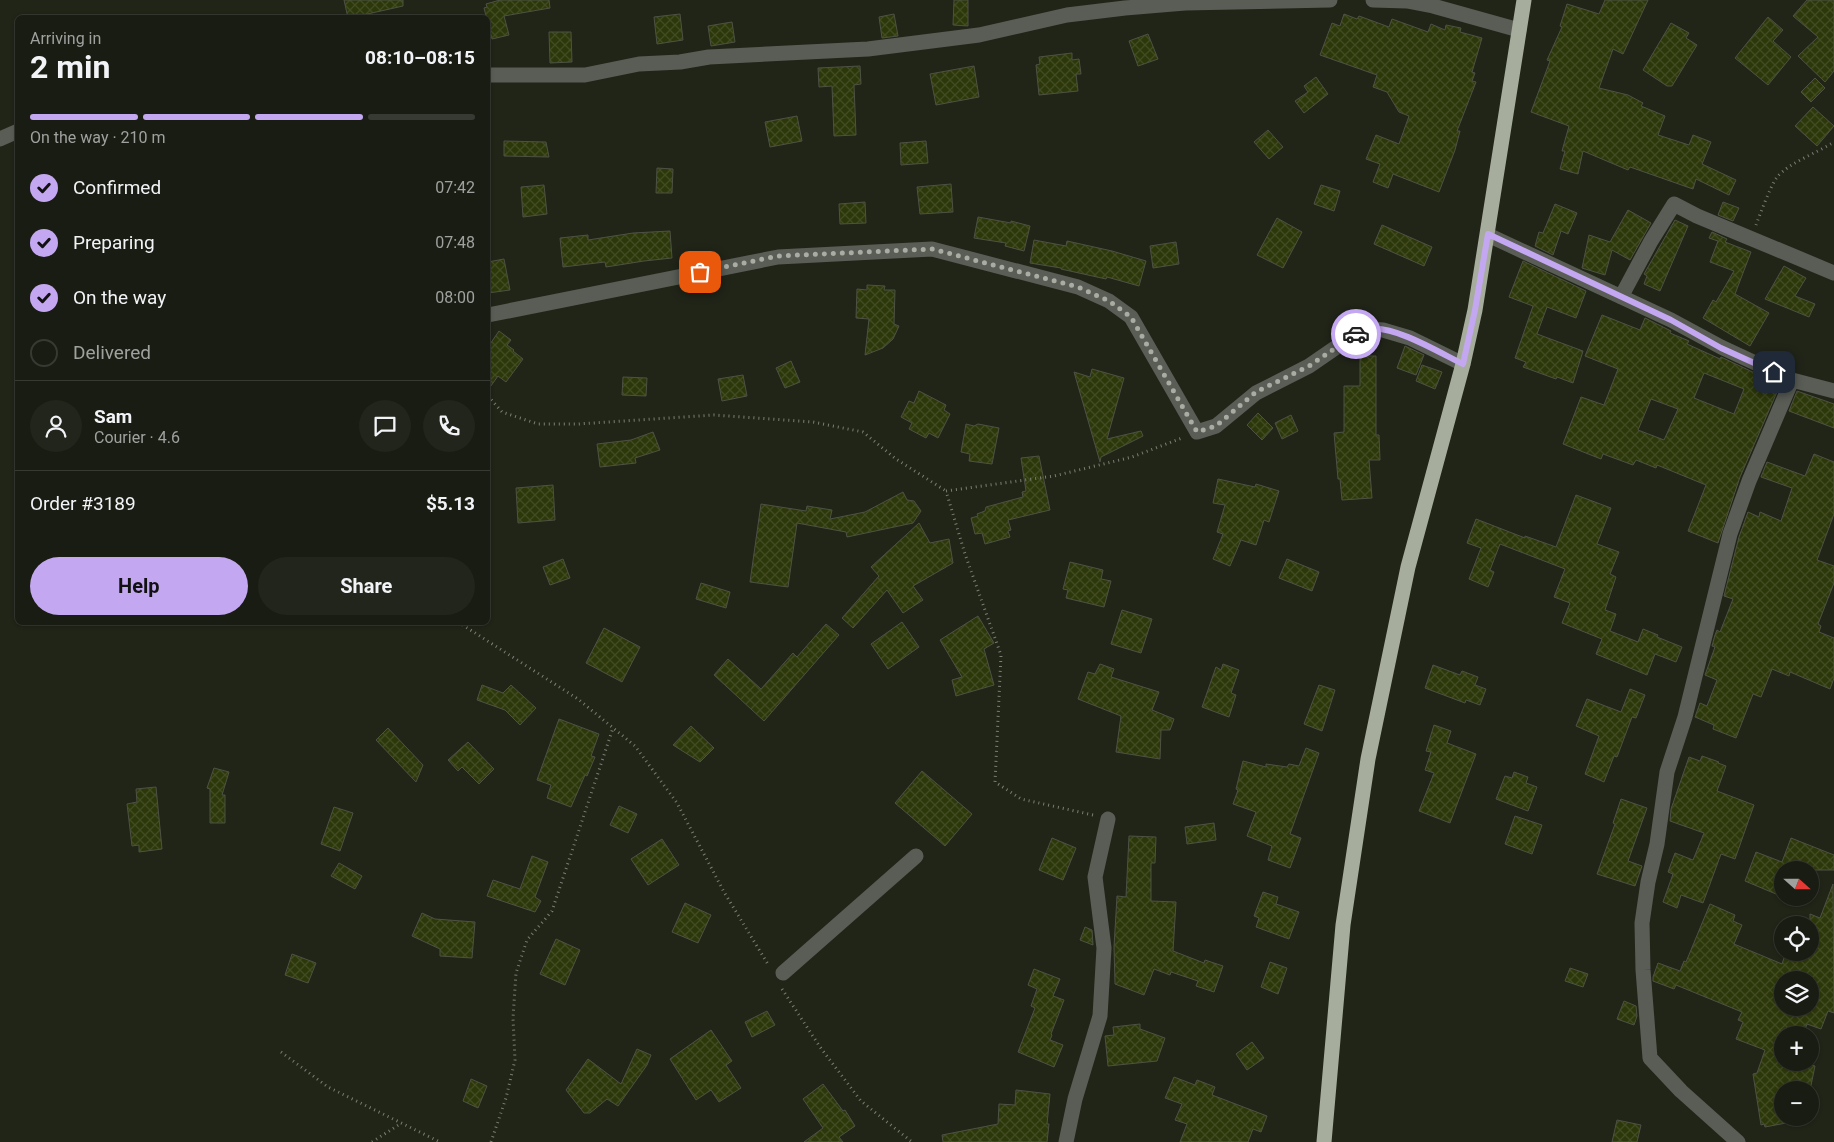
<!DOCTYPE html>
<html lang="en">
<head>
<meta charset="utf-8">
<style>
  :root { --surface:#191c12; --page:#22251b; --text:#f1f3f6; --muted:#9fa19f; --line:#373a32; --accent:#c4a7f1 }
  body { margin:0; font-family:Roboto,sans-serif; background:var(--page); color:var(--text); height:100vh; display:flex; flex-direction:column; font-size:19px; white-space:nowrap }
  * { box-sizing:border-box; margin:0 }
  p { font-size:16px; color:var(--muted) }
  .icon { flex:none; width:28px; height:28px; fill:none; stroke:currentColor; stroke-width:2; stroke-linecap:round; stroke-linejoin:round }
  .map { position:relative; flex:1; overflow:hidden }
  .drawer { position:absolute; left:15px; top:15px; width:475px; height:610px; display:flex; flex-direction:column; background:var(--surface); border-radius:8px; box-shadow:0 1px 4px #0004,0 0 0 1px var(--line) }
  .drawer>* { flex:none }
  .needle { width:32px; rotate:111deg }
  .controls { position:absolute; left:1774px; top:861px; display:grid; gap:10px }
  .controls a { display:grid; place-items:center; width:45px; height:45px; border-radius:50%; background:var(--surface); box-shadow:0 1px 4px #0004,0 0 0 1px var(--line); font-size:25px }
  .pin { position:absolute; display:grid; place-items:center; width:42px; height:42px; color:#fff; margin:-21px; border-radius:10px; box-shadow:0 2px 8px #0006 }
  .courier { position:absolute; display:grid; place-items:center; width:50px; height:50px; margin:-25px; border:4px solid #c4a7f1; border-radius:50%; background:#fff; color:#222; box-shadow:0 1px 6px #0007 }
  .overview em { font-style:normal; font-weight:700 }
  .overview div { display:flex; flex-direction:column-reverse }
  .overview { display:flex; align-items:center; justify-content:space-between; height:85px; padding:0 15px }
  h1 { font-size:32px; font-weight:700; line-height:38px }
  .bar { display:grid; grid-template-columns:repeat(4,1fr); gap:8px 5px; align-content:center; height:60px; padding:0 15px }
  .bar i { height:6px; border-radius:4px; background:var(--line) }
  .bar .on { background:var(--accent) }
  .bar p { grid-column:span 4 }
  .line { display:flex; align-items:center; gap:12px; padding:0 15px; border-top:1px solid var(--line) }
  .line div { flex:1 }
  .round { display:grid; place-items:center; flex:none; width:52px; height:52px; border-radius:26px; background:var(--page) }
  ol { padding:0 15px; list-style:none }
  li { display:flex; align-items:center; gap:15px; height:55px }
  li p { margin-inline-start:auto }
  li .icon { padding:5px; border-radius:50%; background:var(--accent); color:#111; stroke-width:4 }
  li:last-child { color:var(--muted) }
  li i { width:28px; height:28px; border:2px solid var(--line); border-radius:50% }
  .primary-button { display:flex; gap:10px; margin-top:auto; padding:10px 15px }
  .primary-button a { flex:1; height:58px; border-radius:30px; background:var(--accent); color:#111; font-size:20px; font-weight:700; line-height:58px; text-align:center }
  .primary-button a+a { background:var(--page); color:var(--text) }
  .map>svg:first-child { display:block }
  .building { fill:url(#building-cross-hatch); stroke:#4d5244; fill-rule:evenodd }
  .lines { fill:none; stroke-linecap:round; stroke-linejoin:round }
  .path { stroke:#7b7f74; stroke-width:3; stroke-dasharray:1 4; stroke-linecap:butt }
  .street { stroke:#5a5d56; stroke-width:15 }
  .highway { stroke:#a7ad9d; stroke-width:15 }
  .done { stroke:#a9aca2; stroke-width:5; stroke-dasharray:0 9 }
  .route { stroke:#c4a7f1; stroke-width:6 }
</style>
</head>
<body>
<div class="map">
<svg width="1834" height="1142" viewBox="0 0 1834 1142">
  <defs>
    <pattern id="building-cross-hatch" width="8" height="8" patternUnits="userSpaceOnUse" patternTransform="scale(1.25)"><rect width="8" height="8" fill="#2d380a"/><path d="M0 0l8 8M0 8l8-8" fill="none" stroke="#424c22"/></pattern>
  </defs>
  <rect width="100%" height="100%" fill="#212518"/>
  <path class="building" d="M344,0H403V6L363,15V18H348Z
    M500,0H549L550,8L504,16L509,35L492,39L484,8L487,7L486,4Z
    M954,0H968V26L953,25Z
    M1605,0H1648L1623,54L1613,49L1599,88L1628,95L1643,103L1641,106L1665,116L1658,135L1689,145L1693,135L1711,142L1702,164L1736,180L1729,195L1696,179L1693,189L1630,167L1628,170L1583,151L1578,174L1560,169L1565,151H1562L1569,126L1531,112L1550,61L1547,60L1562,27L1560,26L1567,4L1599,14Z
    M1807,0H1834V71L1825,82L1798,56L1818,37L1793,16Z
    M680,14L683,40L657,44L654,17Z
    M894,14L898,36L882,38L879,17Z
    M1344,14L1357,19L1359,16L1389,27L1392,19L1428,32L1431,24L1445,30L1446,25L1461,28L1460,32L1482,38L1472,72L1475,73L1472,81L1476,82L1457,131H1460L1455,150L1439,192L1393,174L1388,188L1373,182L1380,164L1366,159L1376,135L1399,144L1409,116L1399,112L1387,92L1373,87L1377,75L1320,55L1332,23L1340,26Z
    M1768,17L1783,30L1773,41L1791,57L1768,85L1735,58Z
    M732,22L735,42L711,46L708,26Z
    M1671,23L1689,33L1686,38L1697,45L1672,86H1667L1643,70Z
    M549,32H571L572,62L550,63Z
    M1148,34L1158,59L1138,66L1129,41Z
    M1072,53V60L1079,59L1081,74H1076L1078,91L1039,95L1036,65L1040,64L1039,57Z
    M860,66L861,84L854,85L856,135L834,136L832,86L819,87L818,68Z
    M974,66L979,97L936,105L930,74Z
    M1316,77L1328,94L1304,113L1295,101L1308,92L1304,86Z
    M1815,78L1825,88L1811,102L1801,92Z
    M1813,107L1834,126L1817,146L1795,126Z
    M797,116L802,141L770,147L765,122Z
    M1268,130L1283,147L1269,159L1254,142Z
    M504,141L546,142L549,157L504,156Z
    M926,141L928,163L901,165L900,143Z
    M657,168L673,169L672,193H656Z
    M951,184L953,212L920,214L917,187Z
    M544,185L547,214L523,217L521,187Z
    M1321,185L1340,191L1334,211L1314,204Z
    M865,202L866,223L840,224L839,204Z
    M1723,202L1739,208L1733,221L1718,215Z
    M1555,204L1577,213L1568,234L1561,231L1553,255L1535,246L1539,232L1543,233Z
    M1628,210L1651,223L1630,260L1612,250L1605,275L1582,268L1589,235L1610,242Z
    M978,217L1011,223V221L1030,226L1024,251L1005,246L1006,243L974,238Z
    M1277,218L1302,232L1283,268L1257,255Z
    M1675,220L1688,226L1660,291L1644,284L1647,276L1644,274Z
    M1382,225L1432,247L1424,266L1374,244Z
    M670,231L672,258L644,261L606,267L605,262L563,267L560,238L588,235V240L633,233Z
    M1712,232L1727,239L1725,242L1751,252L1735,294L1769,313L1750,346L1703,318L1713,300L1716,302L1734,271L1710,262L1718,241L1709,238Z
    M1034,240L1066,246L1067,241L1112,251L1146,261L1139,286L1107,277L1106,279L1061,269V268L1030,263Z
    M1176,242L1179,264L1153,268L1150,246Z
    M504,259L510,290L488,293V262Z
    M1523,261L1586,291L1576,318L1547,307L1537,334L1583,351L1573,383L1557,377L1556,379L1523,367L1526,362L1515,358L1533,306L1509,297Z
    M1784,266L1806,278L1795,296L1815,304L1809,317L1765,299Z
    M867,285L885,286L884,290H895L894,324L899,326L893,339L883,348L865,355L869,319L856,318L857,289L867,290Z
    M1602,315L1640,330L1645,318L1671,331L1670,333L1689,341L1687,344L1720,359L1721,357L1780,385L1740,477L1718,543L1688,531L1706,485L1657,465L1656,468L1636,460L1633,465L1603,454L1601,459L1563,444L1581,397L1604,405L1618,369L1585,356ZM1704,373L1744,389L1734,414L1694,398ZM1651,399L1678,409L1664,440L1638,430Z
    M499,331L511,340L507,345L514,350L513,351L523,359L506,382L498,376L488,390V347Z
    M1405,346L1424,355L1416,375L1397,368Z
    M1360,356H1376V435H1379L1380,460H1369L1372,498L1342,500L1340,479H1338L1334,433L1344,432V386H1360Z
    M791,361L800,382L785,388L776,368Z
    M1422,365L1442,372L1435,389L1416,381Z
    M1092,369L1124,378L1107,439L1141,431L1143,436L1101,457L1100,462L1074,372L1090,377Z
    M743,375L747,396L722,401L718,379Z
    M623,377L647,378L646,396L622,395Z
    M919,391L946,405L944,410L950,414L938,438L929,433L926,438L909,429L912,423L901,417L909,401L914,403Z
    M1797,391L1834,404V428L1789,411Z
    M1258,413L1273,428L1262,440L1247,425Z
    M1291,415L1298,431L1282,439L1275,423Z
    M966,424L974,426L978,424L999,428L992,464L969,461L970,454L961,452Z
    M653,432L660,450L635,458L636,463L600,467L597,444L631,440Z
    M1814,454L1834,462V514L1817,560L1834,566V583L1818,624L1821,626L1819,632L1834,638V678L1830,689L1790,672L1789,676L1772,669L1761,697L1753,694L1736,738L1713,729L1714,725L1695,717L1700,703L1707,706L1717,680L1705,675L1715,647L1712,646L1715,635L1717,630L1720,632L1733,599L1724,596L1739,537L1748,512L1759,517L1760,512L1781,521L1792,488L1761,477L1767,462L1805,476Z
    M1039,456L1050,510L1008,520L1011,530L1008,531L1010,537L985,544L982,533L975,534L971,518L978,516L977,514L985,511L986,507L1023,497L1022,492L1026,491L1021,458Z
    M1218,479L1255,487L1256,484L1279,491L1269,522L1264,520L1256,545L1241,540L1230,566L1213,559L1223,534L1217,532L1225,505L1213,503Z
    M553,485L555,520L518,523L516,488Z
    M903,492L907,500L914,501L921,511L913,523L847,537L846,532L797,523L788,587L750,582L761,504L806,511L807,506L832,510L830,519L865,512Z
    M1576,495L1611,508L1597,544L1619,552L1610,574L1616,577L1605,610L1616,614L1610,631L1638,642L1643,629L1658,635L1657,637L1682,647L1676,662L1655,654L1647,675L1596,654L1602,639L1562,623L1570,603L1554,597L1565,569L1500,544L1490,570L1494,572L1488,587L1469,579L1481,548L1467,543L1476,519L1525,538V536L1556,547Z
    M919,523L930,543L949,539L953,563L913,586L923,600L903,613L887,590L853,628L842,618L879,576L871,567Z
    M563,559L570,578L550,585L543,567Z
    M1287,559L1319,572L1312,591L1279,578Z
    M1070,562L1103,570L1101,579L1111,581L1104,607L1066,598L1068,590L1063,589Z
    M701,583L730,592L726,608L696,599Z
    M1122,610L1152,619L1141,653L1111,644Z
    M978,616L994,643L984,649L994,685L956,696L952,680L962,677L940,640Z
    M902,622L919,647L888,669L871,644Z
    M826,624L839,635L764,721L714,675L728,659L761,689L793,653L797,657Z
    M604,628L640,647L622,682L586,663Z
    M1100,664L1114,669L1111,677L1159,692L1152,710L1174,719L1170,730H1161L1160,759L1116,752L1121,716L1078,699L1088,672L1095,674Z
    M1223,664L1239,670L1231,693L1236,695L1229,717L1202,707L1216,667L1221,670Z
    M1433,665L1460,675L1462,671L1478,677L1475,685L1486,689L1480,705L1466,700L1465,703L1425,688Z
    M482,685L503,693L511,685L536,708L520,725L505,710L477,700Z
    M1319,685L1335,690L1322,731L1304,724Z
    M1630,689L1645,695L1636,718L1632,717L1617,757L1614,756L1604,782L1585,774L1599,736L1576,726L1587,699L1621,712Z
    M559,719L599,734L591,756L595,757L587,776L585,775L571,807L547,798L551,785L537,780Z
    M1434,725L1451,731L1447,743L1476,754L1450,823L1419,811L1434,773L1425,770L1431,752L1426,751Z
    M691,726L714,748L700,762L673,745Z
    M388,728L423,765L416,782L376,740Z
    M468,742L494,769L479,784L462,767L458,771L448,760Z
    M1306,748L1319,753L1290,834L1301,838L1290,868L1268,860L1272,846L1247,836L1256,812L1233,804L1238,790L1236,789L1243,761L1266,767V764L1287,767L1289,764L1299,766Z
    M1702,756L1719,762L1718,763L1726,766L1717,791L1754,805L1735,859L1721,854L1703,903L1681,895L1677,908L1663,902L1673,874L1668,872L1675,853L1693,860L1704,833L1670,821L1671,809L1689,757L1700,761Z
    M214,768L229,772L222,795H225V823H210V789L207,788Z
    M922,771L972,814L945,846L895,803Z
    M1514,772L1528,777L1526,783L1537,787L1528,811L1496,799L1505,776L1512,778Z
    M156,787L162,849L139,852V845L132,846L127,804L137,802L136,789Z
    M1621,799L1647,808L1628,861L1642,866L1635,886L1597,874L1615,824L1613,823Z
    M619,806L637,814L628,833L610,825Z
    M334,807L353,813L340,851L321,844Z
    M1515,816L1542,825L1532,854L1505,844Z
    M1214,823L1216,840L1187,844L1185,827Z
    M1129,836L1156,837L1155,863H1151V901L1176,902L1173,951L1204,963L1205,960L1223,966L1214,992L1196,986L1198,981L1171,972L1170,975L1154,969L1144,995L1115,984L1114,947L1117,896L1126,897Z
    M1052,838L1076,848L1063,880L1039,870Z
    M1791,838L1834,855V870H1782V876L1776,894L1745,881L1756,852L1782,862Z
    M662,839L679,865L648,885L631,859Z
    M532,856L548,862L535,897L541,901L535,912L487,896L493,880L520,889Z
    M339,863L362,876L355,889L331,876Z
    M1833,884L1834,1013L1828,1011L1821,1029L1807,1024L1803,1035H1782V1062H1804L1815,1066L1810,1090H1781L1782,1118H1785L1786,1123L1765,1127L1764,1124L1761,1125L1753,1074L1757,1073L1765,1050L1736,1039L1743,1022L1738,1020L1742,1012L1676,985L1674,989L1653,981V977L1658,963L1680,971L1684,961L1686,962L1710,904L1735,915L1733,921L1742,925L1734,944L1782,964L1786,952H1810V914L1820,918ZM1782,980H1810V1008H1782Z
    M1263,892L1278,897L1276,904L1299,912L1289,939L1256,927L1259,918L1254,916Z
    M685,903L711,915L698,943L672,932Z
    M422,913L435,919L475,922L472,958L440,956V949L412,936Z
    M1085,927L1092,930L1093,945L1080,940Z
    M556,939L580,950L565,985L540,974Z
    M292,954L316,963L308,983L285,975Z
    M1270,962L1287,968L1278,994L1261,987Z
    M1570,968L1588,974L1583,987L1565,981Z
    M1034,969L1060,979L1053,996L1064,1000L1051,1034L1052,1035L1050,1040L1063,1045L1054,1067L1018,1052L1035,1008L1031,1006L1037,989L1028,985Z
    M1624,1001L1636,1006L1637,1016L1634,1025L1617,1019Z
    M767,1011L775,1025L752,1037L745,1022Z
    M1140,1024V1029L1165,1038L1157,1061L1108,1066L1105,1036L1114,1035L1113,1027Z
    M711,1030L732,1061L726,1065L741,1088L719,1102L711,1090L696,1100L670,1059Z
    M1252,1042L1264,1058L1247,1070L1236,1054Z
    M637,1049L651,1055L647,1065L618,1106L607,1099L590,1113H584L566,1090L588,1059L621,1084Z
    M1174,1077L1195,1085L1197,1080L1215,1087L1212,1095L1267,1116L1261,1132L1253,1129L1248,1142H1180L1187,1124L1175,1120L1182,1104L1165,1098Z
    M471,1079L487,1086L478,1108L463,1101Z
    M823,1084L843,1111L845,1110L855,1126L839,1137L843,1142H804L823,1128L803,1099Z
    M1016,1090L1050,1094L1047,1124H1049L1047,1142H943L942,1135L998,1124L999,1104L1015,1105Z
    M1617,1120L1641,1125L1637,1142H1612Z"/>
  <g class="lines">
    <path class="path" d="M1756,225C1760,214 1771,185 1777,177C1790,162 1817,153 1834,142
      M488,396L502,412L538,424H578L714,415L813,422L863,432L896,459L946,491
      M458,622L578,699L635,746L677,803L724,892L769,966
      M1093,815L1021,799L995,782L1001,655L965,554L946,491L1054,476L1132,457L1182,438
      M782,989L820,1047L861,1101L912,1142
      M281,1052L328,1087L440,1142
      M372,1142L400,1124
      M491,1142L506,1098L515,1060L513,1018L516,973L527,940L552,911L613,728"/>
    <path class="street" d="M1373,0L1407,1L1433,6L1519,30
      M488,75H585L639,64L680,62L709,57L868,49L979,35L1067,15L1125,8L1185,3L1330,0
      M0,139L18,131
      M1488,235L1671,320L1721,347L1792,380L1834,391
      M1621,297L1651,241L1674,204L1697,216L1834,273
      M488,315L778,257L932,249L1078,287L1109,301L1131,317L1197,432L1216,426L1256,393L1309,366L1354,335L1370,329L1383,330L1410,338L1463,364
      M783,973L916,856
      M1066,1142L1075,1099L1100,1016L1104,948L1095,877L1108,819
      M1738,1142L1681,1091L1650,1058L1643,970L1642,923L1648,882L1657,844L1667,772L1685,717L1730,534L1749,481L1792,380"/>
    <path class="highway" d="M1324,1142L1343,925L1368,759L1408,567L1463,364L1475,310L1524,0"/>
  </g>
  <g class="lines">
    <path class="done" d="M700,272L778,256L932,249L1078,287L1109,301L1131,317L1197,432L1216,426L1256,392L1309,366L1356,334"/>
    <path class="route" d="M1356,334C1360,333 1366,330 1371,329C1396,326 1440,353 1463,364L1475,310L1488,234L1671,320L1721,348L1774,372"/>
  </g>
</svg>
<div class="controls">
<a><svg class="needle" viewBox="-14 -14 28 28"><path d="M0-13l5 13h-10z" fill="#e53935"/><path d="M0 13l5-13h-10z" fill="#9fa19f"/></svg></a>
<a><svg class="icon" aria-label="locate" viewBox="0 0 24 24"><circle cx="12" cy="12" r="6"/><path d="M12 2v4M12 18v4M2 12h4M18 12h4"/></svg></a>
<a><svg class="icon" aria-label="layers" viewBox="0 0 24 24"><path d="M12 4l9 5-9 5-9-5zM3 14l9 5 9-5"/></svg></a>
<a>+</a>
<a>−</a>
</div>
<div class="pin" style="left:700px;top:272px;background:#ea580c"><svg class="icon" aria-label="bag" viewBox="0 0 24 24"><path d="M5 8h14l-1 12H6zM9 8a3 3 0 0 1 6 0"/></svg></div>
<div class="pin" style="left:1774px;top:372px;background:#1f2937"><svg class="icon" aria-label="home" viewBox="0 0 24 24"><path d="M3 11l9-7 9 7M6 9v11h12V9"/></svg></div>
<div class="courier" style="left:1356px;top:334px"><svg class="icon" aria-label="car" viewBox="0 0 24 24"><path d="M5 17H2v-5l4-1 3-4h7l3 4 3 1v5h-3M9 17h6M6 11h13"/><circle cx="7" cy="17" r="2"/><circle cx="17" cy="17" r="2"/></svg></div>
<section class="drawer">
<div class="overview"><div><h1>2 min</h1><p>Arriving in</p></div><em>08:10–08:15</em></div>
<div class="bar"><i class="on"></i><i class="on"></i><i class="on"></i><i></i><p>On the way · 210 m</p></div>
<ol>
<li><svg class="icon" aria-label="check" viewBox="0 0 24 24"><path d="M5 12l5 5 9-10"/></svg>Confirmed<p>07:42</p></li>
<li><svg class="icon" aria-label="check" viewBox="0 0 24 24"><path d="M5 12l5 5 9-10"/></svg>Preparing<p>07:48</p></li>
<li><svg class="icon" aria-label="check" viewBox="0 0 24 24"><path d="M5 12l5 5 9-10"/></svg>On the way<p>08:00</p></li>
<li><i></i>Delivered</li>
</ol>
<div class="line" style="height:90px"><a class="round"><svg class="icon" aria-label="person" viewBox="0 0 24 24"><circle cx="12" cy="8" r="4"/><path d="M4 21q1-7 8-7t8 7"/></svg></a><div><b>Sam</b><p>Courier · 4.6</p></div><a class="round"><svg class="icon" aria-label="chat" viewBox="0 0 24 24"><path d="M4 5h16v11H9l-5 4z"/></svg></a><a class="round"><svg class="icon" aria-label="phone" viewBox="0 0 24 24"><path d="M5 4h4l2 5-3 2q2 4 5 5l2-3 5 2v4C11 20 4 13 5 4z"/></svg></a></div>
<div class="line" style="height:65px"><div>Order #3189</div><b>$5.13</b></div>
<div class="primary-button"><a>Help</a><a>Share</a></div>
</section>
</div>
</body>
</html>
